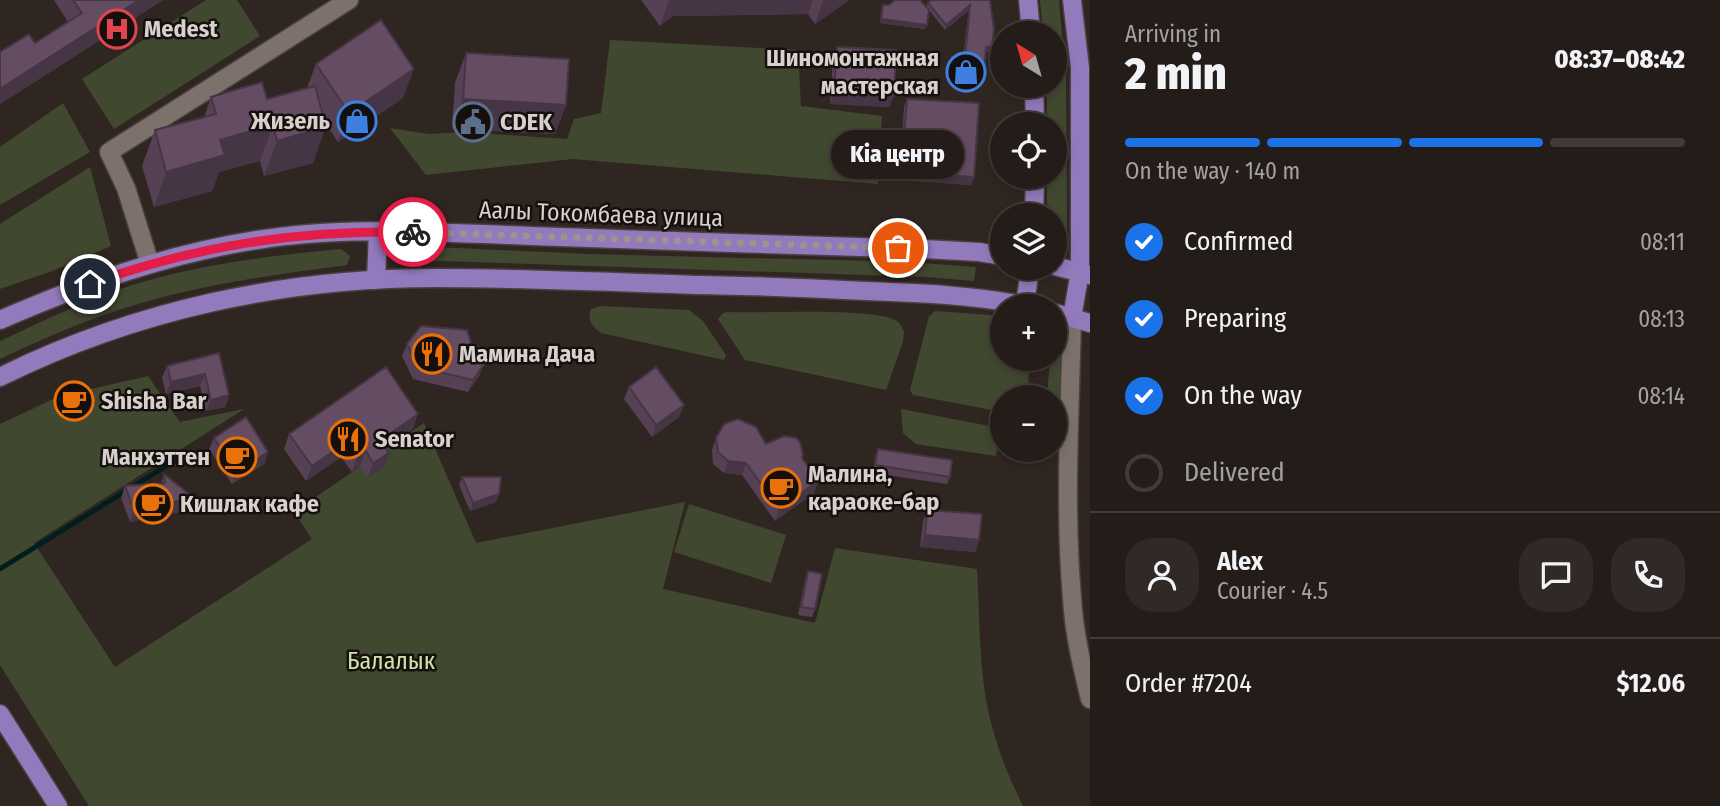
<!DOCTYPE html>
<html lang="en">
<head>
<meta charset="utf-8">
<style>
  :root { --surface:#241c19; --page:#302926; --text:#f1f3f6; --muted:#a3a1a2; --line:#413a38; --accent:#1a73e8 }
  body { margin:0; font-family:"Fira Sans Condensed",sans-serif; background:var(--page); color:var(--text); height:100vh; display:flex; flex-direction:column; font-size:26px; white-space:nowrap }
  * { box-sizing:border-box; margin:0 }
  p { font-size:23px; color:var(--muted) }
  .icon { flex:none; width:38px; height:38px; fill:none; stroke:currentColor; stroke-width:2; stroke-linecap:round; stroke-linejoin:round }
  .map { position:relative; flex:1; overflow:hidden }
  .details { display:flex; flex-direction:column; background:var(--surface); width:630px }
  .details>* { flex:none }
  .needle { width:46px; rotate:323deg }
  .fabs { position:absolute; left:990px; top:21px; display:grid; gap:14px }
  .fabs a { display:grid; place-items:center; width:77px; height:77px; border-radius:50%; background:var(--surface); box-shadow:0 4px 10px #0003,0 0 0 2px var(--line); font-size:35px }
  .pin { position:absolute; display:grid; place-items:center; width:60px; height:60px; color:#fff; margin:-30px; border:4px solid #fff; border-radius:50%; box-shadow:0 2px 7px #0007 }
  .courier { position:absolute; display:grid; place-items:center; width:70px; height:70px; margin:-35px; border:5px solid #e11d48; border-radius:50%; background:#fff; color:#222; box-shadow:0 2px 9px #0007 }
  .bubble { position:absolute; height:49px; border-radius:24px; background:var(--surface); box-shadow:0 4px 10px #0003,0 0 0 2px var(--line); font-size:23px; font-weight:800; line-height:49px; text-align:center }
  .summary em { font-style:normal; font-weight:800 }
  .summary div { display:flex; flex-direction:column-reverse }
  .summary { display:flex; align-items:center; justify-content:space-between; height:119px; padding:0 35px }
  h1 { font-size:46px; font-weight:800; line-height:52px }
  .bar { display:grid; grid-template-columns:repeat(4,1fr); gap:10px 7px; align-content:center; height:84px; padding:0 35px }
  .bar i { height:9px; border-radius:5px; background:var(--line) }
  .bar .current { background:var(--accent) }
  .bar p { grid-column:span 4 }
  .line { display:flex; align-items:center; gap:18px; padding:0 35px; border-top:2px solid var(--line) }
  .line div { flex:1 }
  .round { display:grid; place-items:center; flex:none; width:74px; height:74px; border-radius:28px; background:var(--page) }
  ol { padding:0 35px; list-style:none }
  li { display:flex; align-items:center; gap:21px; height:77px }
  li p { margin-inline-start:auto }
  li .icon { padding:7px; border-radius:50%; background:var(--accent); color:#fff; stroke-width:4 }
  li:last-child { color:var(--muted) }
  li i { width:38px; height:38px; border:4px solid var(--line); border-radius:50% }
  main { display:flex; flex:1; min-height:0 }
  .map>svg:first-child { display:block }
  .green { fill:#414830 }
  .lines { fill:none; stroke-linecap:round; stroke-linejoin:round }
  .stream { stroke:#001e1e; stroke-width:5 }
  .minor-casing { stroke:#4a413d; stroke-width:21 }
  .major-casing { stroke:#4a413d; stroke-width:21 }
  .minor { stroke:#7d716b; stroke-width:18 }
  .major { stroke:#937abc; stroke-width:18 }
  .wall { fill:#564154 }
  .shaded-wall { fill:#463545 }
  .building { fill:#644c62; stroke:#463545; stroke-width:2 }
  .done { stroke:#9d9491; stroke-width:7; stroke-dasharray:0 12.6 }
  .route { stroke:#e11d48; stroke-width:9 }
  .labels { text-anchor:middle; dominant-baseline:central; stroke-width:5; stroke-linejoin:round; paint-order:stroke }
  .poi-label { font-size:24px; font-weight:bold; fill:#d7d0cd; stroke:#15100e; text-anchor:start }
  .street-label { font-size:24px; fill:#d7d0cd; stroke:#15100e }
  .park-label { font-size:24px; fill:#d1e1a8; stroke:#15100e }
</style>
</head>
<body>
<main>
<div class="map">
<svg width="1090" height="806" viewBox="0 0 1090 806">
  <rect width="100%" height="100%" fill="#302621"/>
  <path class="green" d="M206,0H237L260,36L114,129L82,79Z
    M1040,0H1059L1066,79L1067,237L1060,243H1055V215H1047V177H1055V124H1047V86H1055V33H1043Z
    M610,40L798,50L801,106L882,116L878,184L573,159L426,175L390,128L429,134L462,132L567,139L574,119L601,113Z
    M63,103L90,152L0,205V147Z
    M90,167L111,246L52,271L0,289V224Z
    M414,246L587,254L908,262L976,267L974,281L926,277L442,261L409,262L401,256L402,250Z
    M341,249L350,256L347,265C265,276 182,287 104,315C69,327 34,343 0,359V341C46,320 91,297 139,283C204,264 274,255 341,249Z
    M601,306L689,310L703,321L726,355L724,360L601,333C592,326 587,321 591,309Z
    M935,311L1003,316V359H1029L1028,397H1003V412L913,395L910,390L929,316Z
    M728,312C759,314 880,306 898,322C901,324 902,328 904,331L903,342L886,390L745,360L718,319L723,313Z
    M1057,339L1065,344L1067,420L1055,421V397H1047L1050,359H1055Z
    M148,376L180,422L244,409L34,543L115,667L312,539L294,512L424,423L476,543L685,502L663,589L815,623L835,548L977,569C979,605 979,641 983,677C987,722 1003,766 1023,806H89L0,665V424L60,396Z
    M901,409L1000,428L996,456L916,444L903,433Z
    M689,504L786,535L771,583L674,552Z"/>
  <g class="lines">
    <path class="stream" d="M0,569L187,453"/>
    <g class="minor-casing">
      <path id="minor" d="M150,264L126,188L109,152L349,0
        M1072,318C1070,411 1064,505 1072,598C1074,633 1082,666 1090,699"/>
    </g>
    <g class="major-casing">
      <path id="major" d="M1028,0L1031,33
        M1072,0L1080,68V271L1072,318
        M1034,86L1035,124
        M1034,215L1035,177
        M1055,266L1090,275
        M376,280L378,231
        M1025,305L1030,268
        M1055,313L1090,323
        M0,320C83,284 167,254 257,240C348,225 441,233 532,236C663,241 793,245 924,249L979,252L1003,256
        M0,377C135,310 285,278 435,278C524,278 612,282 700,285C755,286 810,288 865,291C919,293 974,295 1028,306
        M0,714L58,806"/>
    </g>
    <use href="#minor" class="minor"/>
    <use href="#major" class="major"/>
  </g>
  <path class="wall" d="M54,0H163L0,104L35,43L68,22Z
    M641,0H849L815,24L808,14L673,16L660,26Z
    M989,0L990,52H986L984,77L983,82L949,79L950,62L952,57L963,58L969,10L945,30L929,10L925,29L880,23L883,5L926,8L928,3Z
    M837,47L894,96L889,107L830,104L833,58Z
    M466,53L566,105L555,134L452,129L455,83Z
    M316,64L403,98L338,142L324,121L313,163L264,176L260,161L219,172L212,191L154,207L142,166L155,130L204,117L211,97L267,99L307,88Z
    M907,99L974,177L971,185L899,180L904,107Z
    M407,344L480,375L468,392L413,379L402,356Z
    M219,353L229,395L225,407L206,411L200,386L166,394L162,378L167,366Z
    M629,387L684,405L679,417L652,437L624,399Z
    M413,429L385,448L383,468L368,477L360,466L352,472L341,457L306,481L284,449L289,434Z
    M214,438L268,452L264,464L232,484L209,449Z
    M716,438L766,444L802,458L818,481L814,493L775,521L742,475L724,473L713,464L712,450Z
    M878,449L950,477L947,484L873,473L875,457Z
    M164,474L194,498L190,510L130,522L121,498L125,486L161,484Z
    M462,477L499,494L496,502L470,511L459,485Z
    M927,510L979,540L975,552L920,547L923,521Z
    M808,571L815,609L812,617L798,615L805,579Z"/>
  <path class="shaded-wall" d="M139,0H163L0,104V89Z
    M669,0H813L808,14L673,16L660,26Z
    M823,0H849L815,24Z
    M970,5L969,10L945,30L946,25Z
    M881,19L927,25L925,29L880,23Z
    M986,47H992L990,52L985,51Z
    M414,69L403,98L338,142L349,113Z
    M950,75L984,77L983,82L949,79Z
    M834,92L894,96L889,107L830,104Z
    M463,99L566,105L555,134L452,129Z
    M273,125L260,161L219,172L212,191L154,207L166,172L220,140Z
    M326,127L313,163L264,176L277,141Z
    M901,172L974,177L971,185L899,180Z
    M484,364L480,375L468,392L473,380Z
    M205,374L200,386L166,394L171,382Z
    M229,395L225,407L206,411L211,400Z
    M684,405L679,417L652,437L656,425Z
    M418,414L413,429L375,455L380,441Z
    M347,442L341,457L306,481L312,466Z
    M366,451L360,466L352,472L357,457Z
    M268,452L264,464L232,484L236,473Z
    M389,453L383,468L368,477L373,463Z
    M728,461L746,463L742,475L724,473Z
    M818,481L814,493L775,521L779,509Z
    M499,494L496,502L470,511L473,503Z
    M194,498L190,510L130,522L134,510Z
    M925,535L979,540L975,552L920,547Z"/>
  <path class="building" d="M73,0H139L0,89V52L29,34L35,43L82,13Z
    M895,0H920L929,10L927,25L881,19L883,5H889Z
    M932,0H989L990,1L994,29L992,47H986L984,77L950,75L952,57L965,58L970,5L946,25L928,3Z
    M381,20L414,69L349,113L316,64Z
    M837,47L896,50L894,96L834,92Z
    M466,53L569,59L566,105L463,99Z
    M262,82L267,99L315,86L326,127L277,141L273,125L220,140L225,155L166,172L155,130L216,114L211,97Z
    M907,99L979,103L974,177L901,172Z
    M421,326L467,330L471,343L488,351L484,364L473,380L418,367L407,344Z
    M219,353L229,395L211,400L205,374L171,382L167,366Z
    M386,367L418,414L380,441L389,453L373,463L366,451L357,457L347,442L312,466L289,434Z
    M656,367L684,405L656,425L629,387Z
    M246,417L268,452L236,473L214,438Z
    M738,419L756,427L766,444L784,436L796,438L800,442L803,454L802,458L818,481L779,509L746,463L728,461L718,452L716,438L724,424Z
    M878,449L952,460L950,477L875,465Z
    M164,474L194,498L134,510L125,486L165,483Z
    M462,477H501L499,494L473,503Z
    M927,510L982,514L979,540L925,535Z
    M808,571L822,574L815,609L801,607Z"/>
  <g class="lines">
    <path class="done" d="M413,232L898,248"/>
    <path class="route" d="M90,284C198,245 299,230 413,232"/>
  </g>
  <defs>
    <g id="hospital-ring" transform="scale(2.0125)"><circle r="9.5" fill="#15100e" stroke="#e0444e" stroke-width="1.5"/><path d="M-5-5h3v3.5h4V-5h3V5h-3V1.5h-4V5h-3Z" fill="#e0444e"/></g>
    <g id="shop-ring" transform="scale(2.0125)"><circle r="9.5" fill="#15100e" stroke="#3f7fe0" stroke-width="1.5"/><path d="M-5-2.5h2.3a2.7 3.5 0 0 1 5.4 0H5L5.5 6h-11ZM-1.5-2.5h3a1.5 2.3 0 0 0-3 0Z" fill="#3f7fe0"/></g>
    <g id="civic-ring" transform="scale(2.0125)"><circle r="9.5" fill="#15100e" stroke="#5c6f8a" stroke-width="1.5"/><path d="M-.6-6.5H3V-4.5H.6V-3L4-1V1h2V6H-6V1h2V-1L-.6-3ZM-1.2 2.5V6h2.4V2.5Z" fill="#5c6f8a"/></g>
    <g id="restaurant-ring" transform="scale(2.0125)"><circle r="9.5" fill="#15100e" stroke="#e8710a" stroke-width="1.5"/><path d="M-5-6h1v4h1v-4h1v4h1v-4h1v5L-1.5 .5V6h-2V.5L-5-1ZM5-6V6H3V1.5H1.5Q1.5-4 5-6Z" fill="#e8710a"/></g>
    <g id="cafe-ring" transform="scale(2.0125)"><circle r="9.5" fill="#15100e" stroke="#e8710a" stroke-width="1.5"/><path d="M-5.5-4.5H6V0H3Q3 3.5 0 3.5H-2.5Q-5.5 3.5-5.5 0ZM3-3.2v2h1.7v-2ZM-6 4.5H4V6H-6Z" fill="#e8710a"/></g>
  </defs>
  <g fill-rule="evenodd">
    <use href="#hospital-ring" x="117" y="29"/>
    <use href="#shop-ring" x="966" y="72"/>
    <use href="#shop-ring" x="357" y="121"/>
    <use href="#civic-ring" x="473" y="122"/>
    <use href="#restaurant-ring" x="432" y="354"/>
    <use href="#cafe-ring" x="74" y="401"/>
    <use href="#restaurant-ring" x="348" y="439"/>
    <use href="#cafe-ring" x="237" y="457"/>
    <use href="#cafe-ring" x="781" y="488"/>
    <use href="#cafe-ring" x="153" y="504"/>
  </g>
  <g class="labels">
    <g class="poi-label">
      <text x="144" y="29">Medest</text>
      <text x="939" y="58" text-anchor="end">Шиномонтажная<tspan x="939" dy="28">мастерская</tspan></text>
      <text x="330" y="121" text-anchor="end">Жизель</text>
      <text x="500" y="122">CDEK</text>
      <text x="459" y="354">Мамина Дача</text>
      <text x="101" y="401">Shisha Bar</text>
      <text x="375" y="439">Senator</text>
      <text x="210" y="457" text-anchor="end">Манхэттен</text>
      <text x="808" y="474">Малина,<tspan x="808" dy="28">караоке-бар</tspan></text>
      <text x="180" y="504">Кишлак кафе</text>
    </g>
    <g class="street-label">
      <text transform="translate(601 214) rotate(2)">Аалы Токомбаева улица</text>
    </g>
    <g class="park-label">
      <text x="391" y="661">Балалык</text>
    </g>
  </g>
</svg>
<div class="fabs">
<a><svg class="needle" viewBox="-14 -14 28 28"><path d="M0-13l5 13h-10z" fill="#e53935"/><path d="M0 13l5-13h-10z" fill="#a3a1a2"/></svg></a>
<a><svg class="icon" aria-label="locate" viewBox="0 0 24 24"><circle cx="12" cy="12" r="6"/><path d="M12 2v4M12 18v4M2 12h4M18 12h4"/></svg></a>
<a><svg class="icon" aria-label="layers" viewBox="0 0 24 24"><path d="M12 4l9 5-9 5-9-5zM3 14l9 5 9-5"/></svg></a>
<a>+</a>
<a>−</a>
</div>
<div class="pin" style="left:898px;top:248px;background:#ea580c"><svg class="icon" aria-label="bag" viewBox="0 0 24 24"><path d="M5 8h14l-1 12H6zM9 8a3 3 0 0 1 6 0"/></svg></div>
<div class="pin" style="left:90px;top:284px;background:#1f2937"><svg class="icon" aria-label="home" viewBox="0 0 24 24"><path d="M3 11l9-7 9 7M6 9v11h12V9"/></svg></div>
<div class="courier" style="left:413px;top:232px"><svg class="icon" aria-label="bike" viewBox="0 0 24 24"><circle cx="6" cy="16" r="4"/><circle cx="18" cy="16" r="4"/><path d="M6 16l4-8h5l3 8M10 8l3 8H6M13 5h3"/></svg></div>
<div class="bubble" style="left:831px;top:130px;width:133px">Kia центр</div>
</div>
<section class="details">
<div class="summary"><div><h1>2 min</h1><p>Arriving in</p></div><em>08:37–08:42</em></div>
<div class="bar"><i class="current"></i><i class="current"></i><i class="current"></i><i></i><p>On the way · 140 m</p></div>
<ol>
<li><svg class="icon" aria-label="check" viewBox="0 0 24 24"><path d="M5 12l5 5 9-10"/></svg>Confirmed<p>08:11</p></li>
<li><svg class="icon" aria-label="check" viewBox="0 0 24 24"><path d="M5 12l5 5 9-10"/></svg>Preparing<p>08:13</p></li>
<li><svg class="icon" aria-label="check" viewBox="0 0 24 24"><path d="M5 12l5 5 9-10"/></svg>On the way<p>08:14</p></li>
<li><i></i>Delivered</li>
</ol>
<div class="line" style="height:126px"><a class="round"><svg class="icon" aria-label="person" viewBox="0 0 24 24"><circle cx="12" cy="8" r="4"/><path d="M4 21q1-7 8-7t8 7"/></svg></a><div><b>Alex</b><p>Courier · 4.5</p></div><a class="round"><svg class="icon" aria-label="chat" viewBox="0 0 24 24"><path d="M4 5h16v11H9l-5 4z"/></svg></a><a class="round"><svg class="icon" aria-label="phone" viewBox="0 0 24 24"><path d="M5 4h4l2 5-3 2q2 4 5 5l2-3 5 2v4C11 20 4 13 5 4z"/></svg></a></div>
<div class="line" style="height:91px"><div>Order #7204</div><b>$12.06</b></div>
</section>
</main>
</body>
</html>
